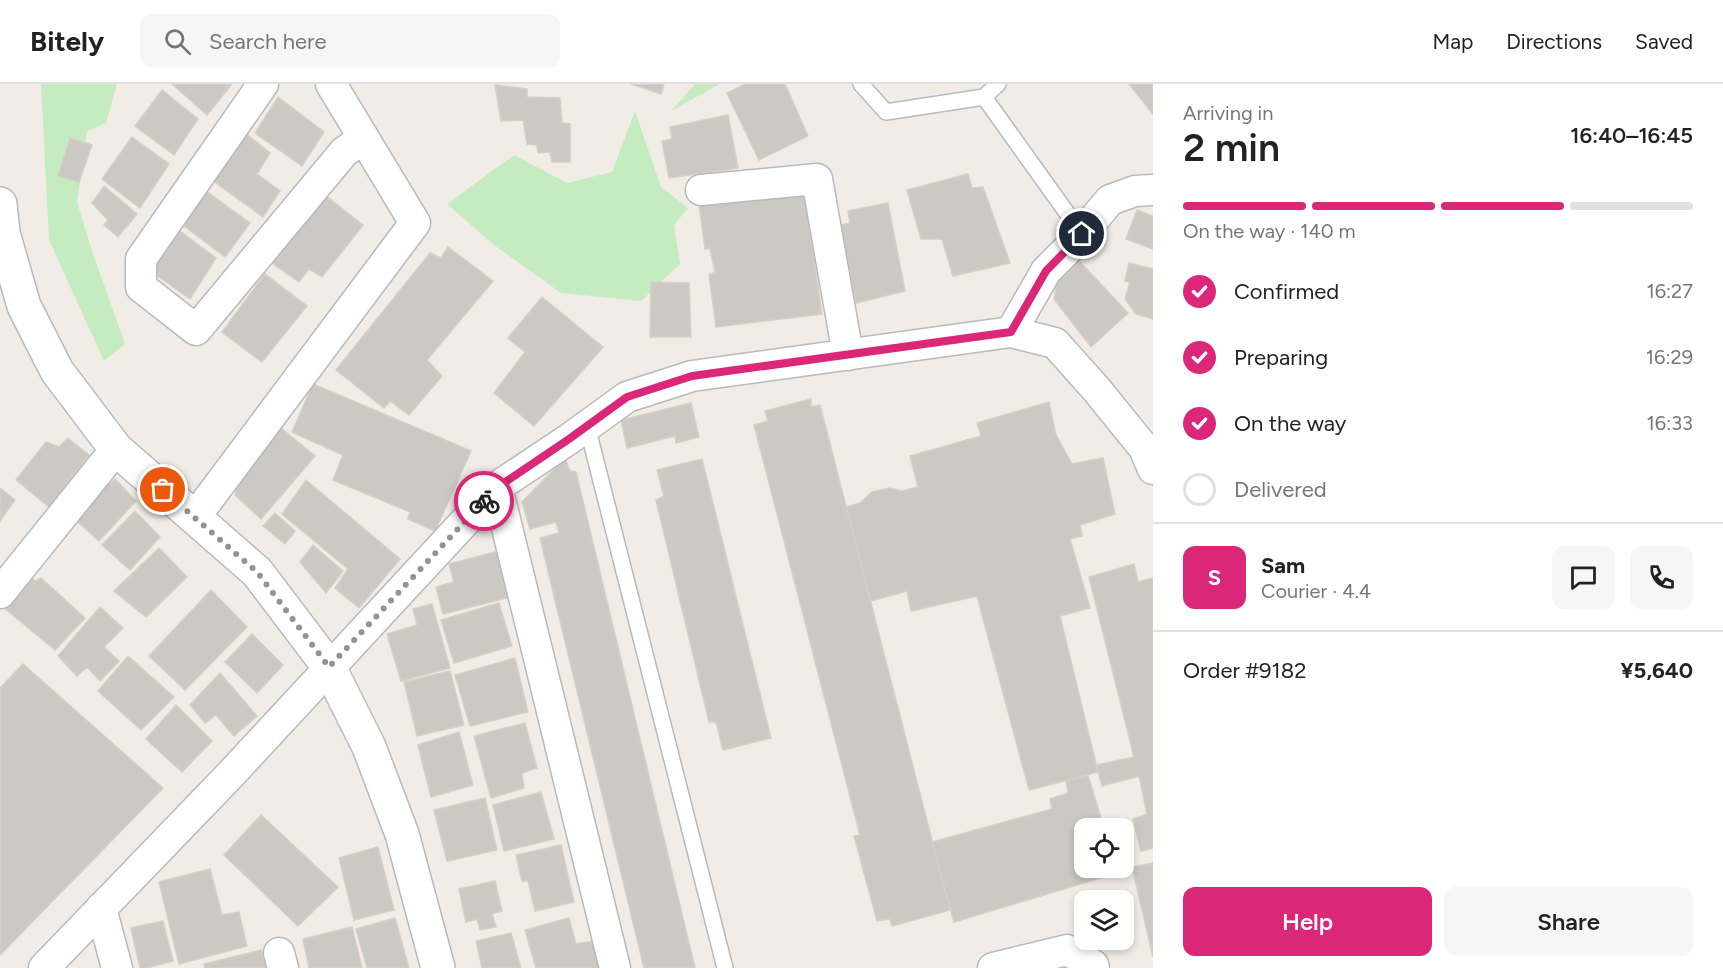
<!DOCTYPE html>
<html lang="en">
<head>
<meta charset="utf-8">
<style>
  :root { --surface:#fff; --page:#f6f6f6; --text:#222; --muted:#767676; --line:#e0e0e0; --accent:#db2777 }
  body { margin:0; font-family:Figtree,sans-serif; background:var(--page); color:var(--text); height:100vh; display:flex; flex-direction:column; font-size:22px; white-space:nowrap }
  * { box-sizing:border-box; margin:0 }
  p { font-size:20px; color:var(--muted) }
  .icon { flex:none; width:33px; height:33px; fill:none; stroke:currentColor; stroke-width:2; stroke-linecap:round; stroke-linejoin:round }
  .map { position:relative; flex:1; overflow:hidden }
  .panel { display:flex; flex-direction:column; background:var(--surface); width:570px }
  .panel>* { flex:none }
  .controls { position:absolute; left:1074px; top:734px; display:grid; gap:12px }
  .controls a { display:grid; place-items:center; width:60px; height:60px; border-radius:12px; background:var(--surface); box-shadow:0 3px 9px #0003; font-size:30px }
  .pin { position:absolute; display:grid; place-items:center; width:51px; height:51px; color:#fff; margin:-26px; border:3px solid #fff; border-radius:50%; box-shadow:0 2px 6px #0007 }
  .courier { position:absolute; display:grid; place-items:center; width:60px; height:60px; margin:-30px; border:4px solid #db2777; border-radius:50%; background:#fff; color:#222; box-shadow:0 2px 8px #0007 }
  .overview em { font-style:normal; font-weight:600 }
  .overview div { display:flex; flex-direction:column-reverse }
  .overview { display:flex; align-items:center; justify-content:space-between; height:102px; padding:0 30px }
  h1 { font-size:39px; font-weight:600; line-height:45px }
  .bar { display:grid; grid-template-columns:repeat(4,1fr); gap:9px 6px; align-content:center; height:72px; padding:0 30px }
  .bar i { height:8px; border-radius:4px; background:var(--line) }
  .bar .current { background:var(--accent) }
  .bar p { grid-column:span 4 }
  .line { display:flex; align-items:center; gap:15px; padding:0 30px; border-top:2px solid var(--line) }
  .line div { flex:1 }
  .round { display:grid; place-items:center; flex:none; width:63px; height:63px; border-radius:12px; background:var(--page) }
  ol { padding:0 30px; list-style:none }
  li { display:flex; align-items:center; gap:18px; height:66px }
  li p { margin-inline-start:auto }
  li .icon { padding:6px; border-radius:50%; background:var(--accent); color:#fff; stroke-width:4 }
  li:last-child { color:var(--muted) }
  li i { width:33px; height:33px; border:3px solid var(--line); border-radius:50% }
  .primary-button { display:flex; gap:12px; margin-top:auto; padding:12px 30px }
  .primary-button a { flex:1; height:69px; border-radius:12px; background:var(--accent); color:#fff; font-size:24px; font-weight:600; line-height:69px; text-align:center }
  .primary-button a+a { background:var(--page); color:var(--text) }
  header { display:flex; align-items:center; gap:36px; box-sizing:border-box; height:84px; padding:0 30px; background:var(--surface); border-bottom:2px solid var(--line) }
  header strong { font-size:28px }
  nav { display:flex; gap:33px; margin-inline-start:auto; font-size:21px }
  .search { width:420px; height:54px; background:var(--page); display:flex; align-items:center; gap:15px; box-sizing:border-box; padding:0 21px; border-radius:12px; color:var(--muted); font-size:22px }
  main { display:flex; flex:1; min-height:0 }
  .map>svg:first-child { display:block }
  .green { fill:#c5ebc1 }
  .building { fill:#ccc8c3; stroke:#d7cfc4; stroke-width:1.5 }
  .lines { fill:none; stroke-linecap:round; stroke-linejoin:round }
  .service-casing { stroke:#b6babe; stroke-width:18 }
  .minor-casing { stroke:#b6babe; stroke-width:33 }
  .tertiary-casing { stroke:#b6babe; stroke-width:36 }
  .service { stroke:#fff; stroke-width:15 }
  .minor { stroke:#fff; stroke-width:30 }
  .tertiary { stroke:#fff; stroke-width:33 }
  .done { stroke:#919394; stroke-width:6; stroke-dasharray:0 10.8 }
  .route { stroke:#db2777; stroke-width:8 }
</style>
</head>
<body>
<header>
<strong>Bitely</strong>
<div class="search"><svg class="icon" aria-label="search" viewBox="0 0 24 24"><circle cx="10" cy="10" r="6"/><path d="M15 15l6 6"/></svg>Search here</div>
<nav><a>Map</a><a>Directions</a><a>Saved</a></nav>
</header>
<main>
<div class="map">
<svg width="1153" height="884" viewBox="0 0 1153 884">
  <rect width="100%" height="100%" fill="#f1ede6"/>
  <path class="green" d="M41,0H117L106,39L87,47L77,118L92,167L125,260L104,277L49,156Z
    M695,0H720L671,27Z
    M635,27L661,103L688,124L674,141L680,180L641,217L561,209L494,161L447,120L514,71L567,99L612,88Z"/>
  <path class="building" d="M172,0H232L207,31Z
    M631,0H664L661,10Z
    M745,0H785L808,52L759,76L727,9Z
    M1129,0H1153V30Z
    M495,1L527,5V13L560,14L562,39L570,40V78H552L550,68L538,69L537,61L527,60L523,36L501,37Z
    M162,6L198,35L174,71L135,42Z
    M278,13L324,48L302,82L255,49Z
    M728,31L738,84L669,94L662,57L672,55L670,43Z
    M243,47L270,69L257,90L280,107L263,133L209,94Z
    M132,53L169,80L140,124L102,95Z
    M70,54L92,61L79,98L58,92Z
    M968,90L972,104L983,103L1010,179L953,192L942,155H921L907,106Z
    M104,102L137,130L118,153L104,141L108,136L92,119Z
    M804,106L822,230L716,243L709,191L715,188L710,164L705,165L699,120Z
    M206,107L250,139L225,173L183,141Z
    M325,111L363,141L322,193L309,185L299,198L272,179Z
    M888,119L905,207L856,219L840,141L850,139L848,127Z
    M1137,126L1153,132V165L1126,155Z
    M177,145L216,174L190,215L151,187Z
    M448,163L493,197L427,276L442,292L409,331L390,317L384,324L336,286L430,169L441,174Z
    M1080,178L1128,229L1091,263L1054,215L1057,198Z
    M1129,179L1153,185V235L1136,230L1125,215L1130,198L1125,197Z
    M265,190L307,222L262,278L222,248Z
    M651,198L689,199L691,253H650Z
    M542,213L603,263L534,342L494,309L525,268L508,254Z
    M313,300L471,367L435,447L408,435L410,428L333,396L343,371L292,348Z
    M811,315V323L820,321L950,826L892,842L890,835L877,837L854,752L860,751L754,341L768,337L765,327Z
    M1049,318L1056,351L1072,380L1103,374L1115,430L1080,441L1082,452L1070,455L1090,524L1060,532L1098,688L1029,706L977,512L911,527L907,507L871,517L846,423L860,419L872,408L889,404L902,407L918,403L910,372L981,352L977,339Z
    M691,319L699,353L676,359L675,352L627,364L621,336Z
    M275,339L315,372L261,435L235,411L244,376Z
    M68,354L89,371L49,423L16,396L46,358L59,363Z
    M565,374L570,387L576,388L695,884H644L540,454L559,449L556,438L530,445L522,418Z
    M702,375L771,654L723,666L716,638H709L656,416L664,412L657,386Z
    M115,395L136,417L99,457L70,431L97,399L110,400Z
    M306,396L400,475L359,524L335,504L348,485L282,430Z
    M0,404L15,416L0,437Z
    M135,427L160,453L130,486L102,461Z
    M275,429L295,447L285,460L263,442Z
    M313,461L343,487L326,509L300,478Z
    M159,464L187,493L146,533L114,507Z
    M499,467L511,513L443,530L436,503L454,498L449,480Z
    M1134,480L1138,498L1153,494V764L1141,767L1133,735L1147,730L1139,692L1102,702L1096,681L1134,673L1089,493Z
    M29,494L36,497L41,494L85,534L55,566L3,523Z
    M211,506L247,543L185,606L149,572Z
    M499,519L512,562L454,579L441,536Z
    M432,520L450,584L401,597L387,550L417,541L413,525Z
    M100,523L123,544L104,563L119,577L100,597L87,583L77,592L58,572Z
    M252,550L283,581L257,609L225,578Z
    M128,572L174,613L141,646L98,607Z
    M515,574L528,628L470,642L455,591Z
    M23,580L163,704L0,871V604Z
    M450,587L464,641L417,652L404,598Z
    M220,589L257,632L234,652L216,631L205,639L190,621Z
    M176,621L212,657L182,688L146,655Z
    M525,639L537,684L522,689L524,704L491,714L474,652Z
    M459,648L473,701L431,713L418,661Z
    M1088,691L1104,744H1084V783H1115L1117,789L954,838L932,758L1052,725L1050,715L1068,709L1066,697Z
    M541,708L554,755L504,767L493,721Z
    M485,714L497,766L447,777L434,726Z
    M261,731L338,803L298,842L224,771Z
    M561,761L574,818L535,827L528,797H522L516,771Z
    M378,763L394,826L354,836L339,774Z
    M1153,779V873L1132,783Z
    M210,785L222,831L239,828L247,862L179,880L159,798Z
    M495,797L502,827L492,830L496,843L480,846L477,835L466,838L459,805Z
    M395,834L409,884H367L356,845Z
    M569,834L576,860L594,857L600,884H536L525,846Z
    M163,837L173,877L147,884H140L131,844Z
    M352,843L362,884H309L303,855Z
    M511,849L521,884H482L476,857Z
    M261,866L266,884H205L204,880Z"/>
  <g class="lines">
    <g class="service-casing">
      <path id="service" d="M861,0L886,28L984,13L1082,150
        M984,13L998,0
        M587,342L725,884"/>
    </g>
    <g class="minor-casing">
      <path id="minor" d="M263,0L141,175V203L196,246L344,68L364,54
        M701,106L817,95L848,271
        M1011,248L1046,187L1074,159L1110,116L1135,107L1153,106
        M497,403L615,884
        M195,433L415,139L331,0
        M0,509L116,365
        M101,824L117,884
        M279,869L283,884
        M44,884L232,689L497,403L569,355L627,313L692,292L1011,248L1055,259L1097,306L1144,364L1153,385
        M993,884L1067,866L1093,881L1094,884"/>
    </g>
    <g class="tertiary-casing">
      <path id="tertiary" d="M0,120L3,149L24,222L57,287L116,365L257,488L329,583L369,663L402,750L438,884"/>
    </g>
    <use href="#service" class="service"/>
    <use href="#minor" class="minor"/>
    <use href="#tertiary" class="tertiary"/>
  </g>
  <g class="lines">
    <path class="done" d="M163,406L257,488L329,583L484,417"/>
    <path class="route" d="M484,417L498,403L569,355L627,313L692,292L1011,248L1046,187L1082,150"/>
  </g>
</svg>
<div class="controls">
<a><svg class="icon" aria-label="locate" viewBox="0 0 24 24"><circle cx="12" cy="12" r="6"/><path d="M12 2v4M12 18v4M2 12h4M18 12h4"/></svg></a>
<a><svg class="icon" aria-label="layers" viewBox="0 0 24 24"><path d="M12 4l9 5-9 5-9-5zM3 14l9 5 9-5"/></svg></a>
</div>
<div class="pin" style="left:163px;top:406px;background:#ea580c"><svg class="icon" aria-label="bag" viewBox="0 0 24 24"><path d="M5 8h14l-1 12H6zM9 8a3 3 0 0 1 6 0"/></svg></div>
<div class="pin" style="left:1082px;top:150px;background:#1f2937"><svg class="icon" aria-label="home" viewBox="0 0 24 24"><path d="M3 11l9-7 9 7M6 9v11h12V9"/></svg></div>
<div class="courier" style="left:484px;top:417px"><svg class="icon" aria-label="bike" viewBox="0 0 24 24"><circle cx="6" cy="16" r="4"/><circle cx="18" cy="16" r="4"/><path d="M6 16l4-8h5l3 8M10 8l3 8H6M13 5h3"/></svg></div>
</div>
<section class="panel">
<div class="overview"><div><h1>2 min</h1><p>Arriving in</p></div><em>16:40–16:45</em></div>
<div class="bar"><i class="current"></i><i class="current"></i><i class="current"></i><i></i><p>On the way · 140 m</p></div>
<ol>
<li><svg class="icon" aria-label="check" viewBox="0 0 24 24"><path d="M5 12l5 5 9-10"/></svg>Confirmed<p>16:27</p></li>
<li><svg class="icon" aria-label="check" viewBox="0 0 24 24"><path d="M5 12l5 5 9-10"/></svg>Preparing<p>16:29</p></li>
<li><svg class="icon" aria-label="check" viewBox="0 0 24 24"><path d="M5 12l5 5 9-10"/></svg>On the way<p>16:33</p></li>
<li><i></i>Delivered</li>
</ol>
<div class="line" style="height:108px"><b class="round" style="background:var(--accent);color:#fff">S</b><div><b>Sam</b><p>Courier · 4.4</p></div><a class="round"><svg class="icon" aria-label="chat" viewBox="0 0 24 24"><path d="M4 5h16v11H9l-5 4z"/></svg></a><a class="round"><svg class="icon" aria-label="phone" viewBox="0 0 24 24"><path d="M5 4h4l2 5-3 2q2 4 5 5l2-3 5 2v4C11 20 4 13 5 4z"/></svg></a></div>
<div class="line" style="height:78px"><div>Order #9182</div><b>¥5,640</b></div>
<div class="primary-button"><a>Help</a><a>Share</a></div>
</section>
</main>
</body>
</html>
